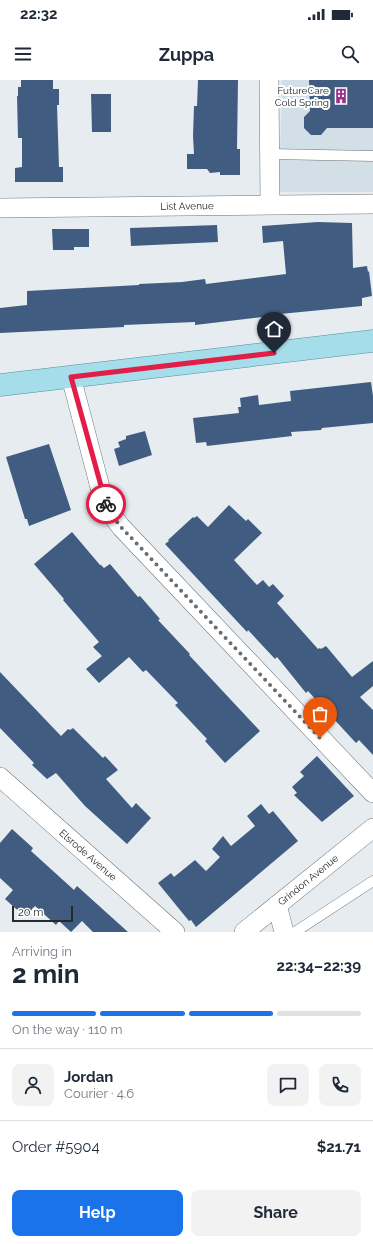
<!DOCTYPE html>
<html lang="en">
<head>
<meta charset="utf-8">
<style>
  :root { --surface:#fff; --page:#f2f2f3; --text:#1f2937; --muted:#747a83; --line:#e0e1e3; --accent:#1a73e8 }
  body { margin:0; font-family:Raleway,sans-serif; background:var(--page); color:var(--text); height:100vh; display:flex; flex-direction:column; font-size:15px; white-space:nowrap }
  * { box-sizing:border-box; margin:0 }
  p { font-size:13px; color:var(--muted) }
  .icon { flex:none; width:22px; height:22px; fill:none; stroke:currentColor; stroke-width:2; stroke-linecap:round; stroke-linejoin:round }
  .map { position:relative; height:852px; overflow:hidden }
  .details { display:flex; flex-direction:column; background:var(--surface); flex:1 }
  .details>* { flex:none }
  .scale { position:absolute; left:12px; bottom:10px; width:61px; box-sizing:border-box; padding-left:4px; border:2px solid #27292a; border-top:0; font-size:11px; line-height:14px; white-space:nowrap; color:#27292a; -webkit-text-stroke:3px #fff; paint-order:stroke }
  .pin { position:absolute; display:grid; place-items:center; width:34px; height:34px; color:#fff; margin:-41px -17px; border-radius:50% 50% 50% 0; rotate:-45deg; box-shadow:0 0 4px #0007 }
  .pin .icon { rotate:45deg }
  .courier { position:absolute; display:grid; place-items:center; width:40px; height:40px; margin:-20px; border:3px solid #e11d48; border-radius:50%; background:#fff; color:#222; box-shadow:0 1px 5px #0007 }
  .head em { font-style:normal; font-weight:700 }
  .head div { display:flex; flex-direction:column-reverse }
  .head { display:flex; align-items:center; justify-content:space-between; height:68px; padding:0 12px }
  h1 { font-size:26px; font-weight:700; line-height:30px }
  .bar { display:grid; grid-template-columns:repeat(4,1fr); gap:6px 4px; align-content:center; height:48px; padding:0 12px }
  .bar i { height:5px; border-radius:3px; background:var(--line) }
  .bar .selected { background:var(--accent) }
  .bar p { grid-column:span 4 }
  .line { display:flex; align-items:center; gap:10px; padding:0 12px; border-top:1px solid var(--line) }
  .line div { flex:1 }
  .round { display:grid; place-items:center; flex:none; width:42px; height:42px; border-radius:8px; background:var(--page) }
  .action { display:flex; gap:8px; margin-top:auto; padding:8px 12px }
  .action a { flex:1; height:46px; border-radius:8px; background:var(--accent); color:#fff; font-size:16px; font-weight:700; line-height:46px; text-align:center }
  .action a+a { background:var(--page); color:var(--text) }
  .status { display:flex; justify-content:space-between; align-items:center; height:28px; padding:0 20px; background:var(--surface); direction:ltr }
  .status svg { height:11px; fill:currentColor }
  header { display:flex; justify-content:space-between; align-items:center; height:52px; padding:0 12px; background:var(--surface); font-size:18px; font-weight:700 }
  .map>svg:first-child { display:block }
  .built { fill:#d2dfe7 }
  .building { fill:#405d81 }
  .lines { fill:none; stroke-linecap:round; stroke-linejoin:round }
  .lane-casing { stroke:#6d7275; stroke-width:11 }
  .street-casing { stroke:#6d7275; stroke-width:20 }
  .primary-casing { stroke:#52909e; stroke-width:23 }
  .lane { stroke:#fff; stroke-width:10 }
  .street { stroke:#fff; stroke-width:19 }
  .primary { stroke:#a5ddeb; stroke-width:22 }
  .done { stroke:#6a6d6f; stroke-width:4; stroke-dasharray:0 7.2 }
  .route { stroke:#e11d48; stroke-width:5 }
  .labels { text-anchor:middle; dominant-baseline:central; stroke-width:4; stroke-linejoin:round; paint-order:stroke }
  .poi-label { font-size:10px; fill:#27292a; stroke:#fff; text-anchor:end }
  .street-label { font-size:10px; fill:#27292a; stroke:#fff }
</style>
</head>
<body>
<div class="status"><b>22:32</b><svg viewBox="0 0 49 12"><path d="M0 12V9h3v3zM5 12V6h3v6zM10 12V3h3v9zM15 12V0h3v12zM26 1h20v11H26zM47 4h2v5h-2z"/></svg></div>
<header><svg class="icon" aria-label="menu" viewBox="0 0 24 24"><path d="M4 6h16M4 12h16M4 18h16"/></svg>Zuppa<svg class="icon" aria-label="search" viewBox="0 0 24 24"><circle cx="10" cy="10" r="6"/><path d="M15 15l6 6"/></svg></header>
<div class="map">
<svg width="373" height="852" viewBox="0 0 373 852">
  <rect width="100%" height="100%" fill="#e7ecf0"/>
  <path class="built" d="M282,0H373V112H279Z"/>
  <path class="building" d="M21,0H53V9H59V25H57L59,87H63V102H15V88L22,87V58H18L17,16H18V7H21Z
    M198,0H238L237,69H240V95H220V92L210,93L207,89H187V74H194L193,56L194,26H197Z
    M309,0H373V48H327L321,55H311L304,48V37L310,31Z
    M91,14H111V52H92Z
    M318,142L352,143L353,188L367,186L368,192L369,191L372,216L362,218V226L270,235V236L195,245V242L124,245V247L0,253V228L27,225V211L139,205V204L182,202L205,199L206,204L286,194L283,161L263,163L262,146Z
    M217,145L218,162L131,166L130,148Z
    M52,149H89V167H74V170H53Z
    M371,302L373,316V343L322,348L321,350L291,352L292,356L207,366L206,362L196,363L193,338L239,333L238,327H241L240,318L258,315L259,325L291,321L290,311Z
    M145,351L152,375L119,386L114,369L120,367L118,362L126,359V356Z
    M49,364L71,430L29,446L27,439H25L6,377Z
    M229,425L246,441L248,439L262,453L234,480L257,505L263,500L269,507L273,504L284,516L277,523L318,569L320,568L321,569L326,566L352,597L373,581V606L360,617L373,630V675L359,660L356,663L308,611L306,613L277,577L275,579L248,550L247,552L165,464L169,461L168,460L193,437L194,438L197,436L208,447Z
    M72,452L100,485H101L104,488L110,484L138,517L140,516L160,539L158,540L190,574L189,575L260,651L225,683L205,661L207,659L175,625L178,623L146,590L143,592L129,577L99,603L86,589L102,576L93,567L99,562L63,520L64,519L34,484Z
    M0,592L61,656L68,649L70,650L73,648L103,678L105,676L118,690L106,699L132,728L136,723L151,738L127,764L85,726L56,693L47,699L32,685L34,683L0,648Z
    M317,676L354,716L322,742L294,715L297,713L292,707L304,696L300,692Z
    M261,724L269,734L273,731L298,761L196,847L191,840L189,841L158,803L171,793L174,797L195,780L206,791L220,777L212,769L223,756L231,766L255,746L247,736Z
    M12,749L33,768L31,771L74,810L77,806L128,852H93L82,841L71,852L59,841L56,845L35,826L25,837L5,819L13,810L0,798V763Z"/>
  <g class="lines">
    <g class="lane-casing">
      <path id="lane" d="M270,74L373,76
        M295,852L373,801"/>
    </g>
    <g class="street-casing">
      <path id="street" d="M269,0L270,125
        M0,128L373,124
        M71,297L101,411C106,425 112,436 121,447L373,713
        M0,697L175,852
        M277,825L284,852
        M244,852L373,748"/>
    </g>
    <g class="primary-casing">
      <path id="primary" d="M0,305L373,261"/>
    </g>
    <use href="#lane" class="lane"/>
    <use href="#street" class="street"/>
    <use href="#primary" class="primary"/>
  </g>
  <g class="lines">
    <path class="done" d="M106,424L113,437L121,447L320,658"/>
    <path class="route" d="M106,424L71,297L274,273"/>
  </g>
  <defs>
    <g id="building-bare" transform="scale(1.2)"><path d="M-4-6H4V6H1V3H-1V6H-4ZM-2.5-4.3h1.7v1.8h-1.7ZM.8-4.3h1.7v1.8H.8ZM-2.5-1h1.7V.8h-1.7ZM.8-1h1.7V.8H.8Z" fill="#9e2f8d" stroke="#fff" stroke-width="2.5" paint-order="stroke"/></g>
  </defs>
  <g fill-rule="evenodd">
    <use href="#building-bare" x="341" y="16"/>
  </g>
  <g class="labels">
    <g class="poi-label">
      <text x="329" y="10">FutureCare<tspan x="329" dy="12">Cold Spring</tspan></text>
    </g>
    <g class="street-label">
      <text transform="translate(187 126) rotate(-1)">List Avenue</text>
      <text transform="translate(88 775) rotate(41)">Elsrode Avenue</text>
      <text transform="translate(308 800) rotate(-39)">Grindon Avenue</text>
    </g>
  </g>
</svg>
<div class="scale">20 m</div>
<div class="pin" style="left:320px;top:658px;background:#ea580c"><svg class="icon" aria-label="bag" viewBox="0 0 24 24"><path d="M5 8h14l-1 12H6zM9 8a3 3 0 0 1 6 0"/></svg></div>
<div class="pin" style="left:274px;top:273px;background:#1f2937"><svg class="icon" aria-label="home" viewBox="0 0 24 24"><path d="M3 11l9-7 9 7M6 9v11h12V9"/></svg></div>
<div class="courier" style="left:106px;top:424px"><svg class="icon" aria-label="bike" viewBox="0 0 24 24"><circle cx="6" cy="16" r="4"/><circle cx="18" cy="16" r="4"/><path d="M6 16l4-8h5l3 8M10 8l3 8H6M13 5h3"/></svg></div>
</div>
<section class="details">
<div class="head"><div><h1>2 min</h1><p>Arriving in</p></div><em>22:34–22:39</em></div>
<div class="bar"><i class="selected"></i><i class="selected"></i><i class="selected"></i><i></i><p>On the way · 110 m</p></div>
<div class="line" style="height:72px"><a class="round"><svg class="icon" aria-label="person" viewBox="0 0 24 24"><circle cx="12" cy="8" r="4"/><path d="M4 21q1-7 8-7t8 7"/></svg></a><div><b>Jordan</b><p>Courier · 4.6</p></div><a class="round"><svg class="icon" aria-label="chat" viewBox="0 0 24 24"><path d="M4 5h16v11H9l-5 4z"/></svg></a><a class="round"><svg class="icon" aria-label="phone" viewBox="0 0 24 24"><path d="M5 4h4l2 5-3 2q2 4 5 5l2-3 5 2v4C11 20 4 13 5 4z"/></svg></a></div>
<div class="line" style="height:52px"><div>Order #5904</div><b>$21.71</b></div>
<div class="action"><a>Help</a><a>Share</a></div>
</section>
</body>
</html>
